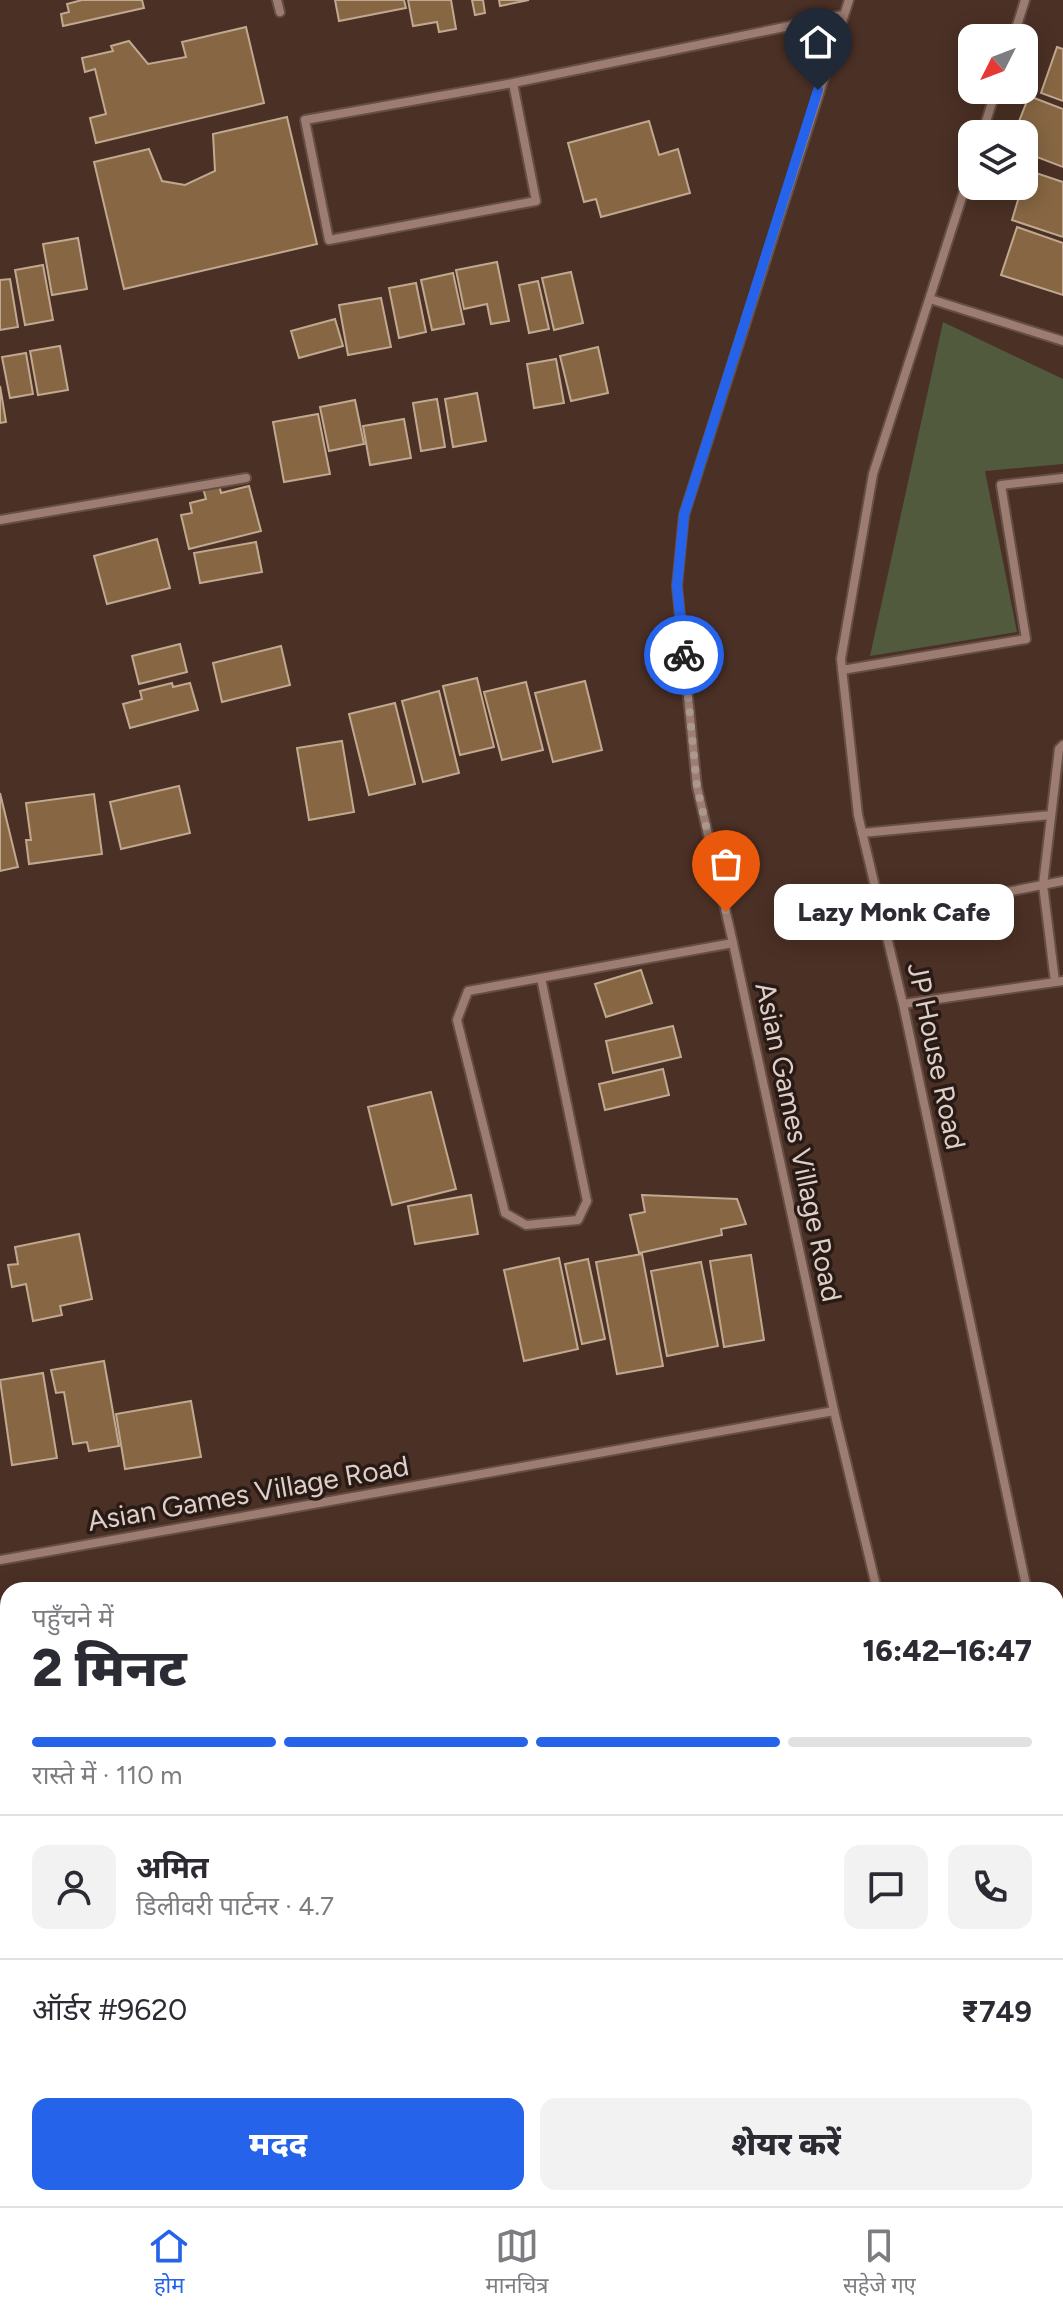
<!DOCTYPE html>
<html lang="hi">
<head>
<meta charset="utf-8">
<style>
  :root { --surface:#fff; --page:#f2f2f3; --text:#2b2b33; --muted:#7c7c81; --line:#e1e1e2; --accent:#2563eb }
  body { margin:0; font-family:Figtree,"Noto Sans Devanagari",sans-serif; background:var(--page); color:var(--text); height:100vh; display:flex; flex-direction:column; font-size:30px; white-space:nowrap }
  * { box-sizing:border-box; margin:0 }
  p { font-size:26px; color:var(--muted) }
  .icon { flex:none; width:44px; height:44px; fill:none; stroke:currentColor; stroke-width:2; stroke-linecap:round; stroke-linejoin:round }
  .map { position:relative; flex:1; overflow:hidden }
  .details { position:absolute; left:0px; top:1582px; width:1064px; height:624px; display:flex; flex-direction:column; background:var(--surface); border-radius:24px 24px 0 0; box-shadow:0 4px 20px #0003 }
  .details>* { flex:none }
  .needle { width:52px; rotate:228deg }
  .buttons { position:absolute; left:958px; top:24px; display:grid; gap:16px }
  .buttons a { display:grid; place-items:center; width:80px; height:80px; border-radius:16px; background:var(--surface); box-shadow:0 4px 20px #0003; font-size:40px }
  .pin { position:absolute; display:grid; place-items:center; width:68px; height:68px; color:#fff; margin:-82px -34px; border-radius:50% 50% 50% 0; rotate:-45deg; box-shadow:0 0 8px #0007 }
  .pin .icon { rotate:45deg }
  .courier { position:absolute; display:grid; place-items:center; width:80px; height:80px; margin:-40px; border:6px solid #2563eb; border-radius:50%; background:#fff; color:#222; box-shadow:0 2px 10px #0007 }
  .bubble { position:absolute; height:56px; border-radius:16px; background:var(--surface); box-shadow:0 4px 20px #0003; font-size:26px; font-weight:800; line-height:56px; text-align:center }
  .summary em { font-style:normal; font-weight:800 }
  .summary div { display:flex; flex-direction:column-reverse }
  .summary { display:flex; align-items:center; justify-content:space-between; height:136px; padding:0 32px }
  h1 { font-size:52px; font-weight:800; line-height:60px }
  .bar { display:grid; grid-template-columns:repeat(4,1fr); gap:12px 8px; align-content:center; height:96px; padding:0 32px }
  .bar i { height:10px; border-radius:6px; background:var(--line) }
  .bar .current { background:var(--accent) }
  .bar p { grid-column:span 4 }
  .line { display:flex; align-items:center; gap:20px; padding:0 32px; border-top:2px solid var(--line) }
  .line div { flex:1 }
  .round { display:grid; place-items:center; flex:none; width:84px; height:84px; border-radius:16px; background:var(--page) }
  .primary-button { display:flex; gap:16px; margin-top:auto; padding:16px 32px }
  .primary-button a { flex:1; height:92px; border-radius:16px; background:var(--accent); color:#fff; font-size:32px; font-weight:800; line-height:92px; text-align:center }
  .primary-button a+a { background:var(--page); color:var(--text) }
  .tab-bar { display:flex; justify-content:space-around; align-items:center; height:112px; border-top:2px solid var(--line); background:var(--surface); font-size:22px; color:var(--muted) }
  .tab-bar a { display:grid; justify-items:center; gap:4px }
  .tab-bar .current { color:var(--accent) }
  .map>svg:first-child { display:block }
  .green { fill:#525a3d }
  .building { fill:#876743; stroke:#c0a990; stroke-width:2 }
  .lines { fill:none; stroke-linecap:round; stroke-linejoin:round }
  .street-casing { stroke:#654e45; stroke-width:12 }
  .street { stroke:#9d7d71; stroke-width:8 }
  .done { stroke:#ac978f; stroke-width:8; stroke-dasharray:0 14.4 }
  .route { stroke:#2563eb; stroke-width:10 }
  .labels { text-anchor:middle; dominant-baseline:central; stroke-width:7; stroke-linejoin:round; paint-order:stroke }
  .street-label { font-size:28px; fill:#e0cec8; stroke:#281b16 }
</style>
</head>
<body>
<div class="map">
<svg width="1063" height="2206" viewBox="0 0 1063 2206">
  <rect width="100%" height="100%" fill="#4b3025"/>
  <path class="green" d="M943,322L1063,379V464L985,471L1017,632L870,656Z"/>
  <path class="building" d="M82,0H142L144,8L63,26L61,14L69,12L67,4Z
    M335,0H404L406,8L339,21Z
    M408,0H451L456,29L439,32L437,22L413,26Z
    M472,0H483L485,13L475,15Z
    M499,0H529L500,6Z
    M246,27L264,103L96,143L90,118L106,114L95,69L85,72L82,58L113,51L111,46L129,41L148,64L186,57L182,42Z
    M1057,47L1063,49V101L1041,93Z
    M1029,96L1063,109V167L1024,152V134H1014Z
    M287,117L317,244L124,289L94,162L149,149L162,181L185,185L215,171L213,134Z
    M649,121L659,155L678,149L690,193L601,217L596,199L584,202L568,143Z
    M1027,170L1063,182V237L1012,220Z
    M1017,227L1063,243V295L1001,275Z
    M78,238L87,289L52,295L43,244Z
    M497,262L509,321L491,324L487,304L464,309L456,270Z
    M43,265L53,320L25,325L15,270Z
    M571,272L583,323L554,330L542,278Z
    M453,273L464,324L432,330L421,280Z
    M10,279L18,327L0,330V280Z
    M538,281L549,329L529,333L519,285Z
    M416,283L426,332L399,338L389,288Z
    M381,298L391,347L348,355L339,305Z
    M335,319L343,346L299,358L291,331Z
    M60,346L68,390L38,395L30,351Z
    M598,347L608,393L571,401L560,356Z
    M26,353L33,394L10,398L2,357Z
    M556,359L564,403L534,408L527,364Z
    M0,386L6,422L0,423Z
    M477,393L486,441L453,447L445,399Z
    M437,399L445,447L421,451L413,403Z
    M355,400L364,444L329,451L320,407Z
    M318,414L330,474L284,482L273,422Z
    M404,419L411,458L370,465L363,426Z
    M219,484L221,493L249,486L261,531L189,549L181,515L192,513L190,503L206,499L203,488Z
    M157,539L170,588L107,604L94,556Z
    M256,542L262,572L200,583L194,553Z
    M180,644L187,672L139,684L132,656Z
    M281,646L290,685L222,702L213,663Z
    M477,678L494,747L460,755L443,686Z
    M585,681L602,750L553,762L535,693Z
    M526,682L543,750L502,760L484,692Z
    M172,683L173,687L190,683L198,710L130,728L123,704L142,699L140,691Z
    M439,691L459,773L423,782L402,701Z
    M395,703L415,784L369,795L349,714Z
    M342,741L354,812L309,820L297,748Z
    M179,786L190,833L121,849L110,802Z
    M0,793L18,867L0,871Z
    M94,794L102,854L29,864L26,840H31L26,803Z
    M641,970L652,1003L606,1017L595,984Z
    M673,1026L681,1057L613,1073L606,1041Z
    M663,1069L669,1095L605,1110L599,1084Z
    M431,1092L456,1189L392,1205L368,1107Z
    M471,1195L478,1234L415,1244L408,1206Z
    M642,1195L737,1199L746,1224L721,1229L722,1235L639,1253L630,1215L645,1212Z
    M79,1234L92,1299L60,1306L62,1315L33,1321L26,1284L12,1287L8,1265L18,1264L15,1247Z
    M642,1254L663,1366L617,1374L596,1262Z
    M751,1255L764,1340L724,1347L710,1261Z
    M559,1258L578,1349L524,1361L504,1270Z
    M588,1259L605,1339L582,1344L565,1264Z
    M701,1262L718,1346L667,1356L651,1271Z
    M104,1361L119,1446L89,1451L87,1442L73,1444L64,1392L56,1393L51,1370Z
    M43,1373L57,1458L12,1465L0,1380Z
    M191,1401L201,1457L125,1469L116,1414Z
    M0,2090L8,2118V2192L0,2194Z"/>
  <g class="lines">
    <g class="street-casing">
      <path id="street" d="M277,0L280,12
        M849,0L684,515L677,586L697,787L733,943L834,1411L877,1590
        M1013,38L1025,0
        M513,83L536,201L329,240L305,120L513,83L843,15
        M982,134L996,90
        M972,166L873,474L841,659L858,815L903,1004L1027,1590
        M930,299L1063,341
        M0,520L246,478
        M842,670L1026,639L1001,485L1063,478
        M862,833L1051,815
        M884,916L1063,881
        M541,978L587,1201L578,1220L526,1225L505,1213L457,1020L468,991L733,943
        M1055,982L1043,885L1059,749L1063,745
        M903,1004L1063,981
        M0,1560L834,1411
        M1056,1647L1063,1645
        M1056,1743L1063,1783
        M1056,2105L1063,2120"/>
    </g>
    <use href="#street" class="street"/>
  </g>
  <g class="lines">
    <path class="done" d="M684,655L697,787L726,912"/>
    <path class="route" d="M684,655L677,586L684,515L818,90"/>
  </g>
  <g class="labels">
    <g class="street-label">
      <text transform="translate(937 1056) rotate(78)">JP House Road</text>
      <text transform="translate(799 1142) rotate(78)">Asian Games Village Road</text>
      <text transform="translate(248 1493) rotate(-10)">Asian Games Village Road</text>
    </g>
  </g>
</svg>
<div class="buttons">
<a><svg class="needle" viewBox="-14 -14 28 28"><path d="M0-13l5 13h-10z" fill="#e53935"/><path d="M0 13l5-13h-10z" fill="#7c7c81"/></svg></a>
<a><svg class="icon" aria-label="layers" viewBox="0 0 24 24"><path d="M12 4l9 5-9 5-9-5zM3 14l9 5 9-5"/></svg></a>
</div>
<div class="pin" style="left:726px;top:912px;background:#ea580c"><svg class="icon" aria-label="bag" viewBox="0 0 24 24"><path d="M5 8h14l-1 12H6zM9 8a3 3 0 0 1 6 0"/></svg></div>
<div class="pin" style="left:818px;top:90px;background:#1f2937"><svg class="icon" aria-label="home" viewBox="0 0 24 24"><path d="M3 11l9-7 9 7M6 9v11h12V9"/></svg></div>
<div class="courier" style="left:684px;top:655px"><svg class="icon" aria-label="bike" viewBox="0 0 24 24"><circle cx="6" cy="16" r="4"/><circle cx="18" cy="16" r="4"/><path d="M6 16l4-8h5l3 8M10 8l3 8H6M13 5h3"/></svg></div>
<div class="bubble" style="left:774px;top:884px;width:240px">Lazy Monk Cafe</div>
<section class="details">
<div class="summary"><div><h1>2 मिनट</h1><p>पहुँचने में</p></div><em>16:42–16:47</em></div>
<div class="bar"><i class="current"></i><i class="current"></i><i class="current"></i><i></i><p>रास्ते में · 110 m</p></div>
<div class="line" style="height:144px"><a class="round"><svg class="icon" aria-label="person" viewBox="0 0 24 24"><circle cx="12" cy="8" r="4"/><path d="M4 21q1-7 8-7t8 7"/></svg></a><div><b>अमित</b><p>डिलीवरी पार्टनर · 4.7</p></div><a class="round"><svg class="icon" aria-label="chat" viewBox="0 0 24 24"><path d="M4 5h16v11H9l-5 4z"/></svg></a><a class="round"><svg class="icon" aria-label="phone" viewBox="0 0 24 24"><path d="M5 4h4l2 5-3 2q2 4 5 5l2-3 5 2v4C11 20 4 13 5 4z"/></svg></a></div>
<div class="line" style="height:104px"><div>ऑर्डर #9620</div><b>₹749</b></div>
<div class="primary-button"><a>मदद</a><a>शेयर करें</a></div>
</section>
</div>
<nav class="tab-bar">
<a class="current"><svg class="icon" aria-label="home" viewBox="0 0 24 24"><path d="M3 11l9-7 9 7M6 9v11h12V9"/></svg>होम</a>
<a><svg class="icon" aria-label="map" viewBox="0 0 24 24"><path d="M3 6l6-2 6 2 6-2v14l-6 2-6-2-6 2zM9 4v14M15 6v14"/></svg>मानचित्र</a>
<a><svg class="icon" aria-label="saved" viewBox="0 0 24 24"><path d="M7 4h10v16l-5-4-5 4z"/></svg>सहेजे गए</a>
</nav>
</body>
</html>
